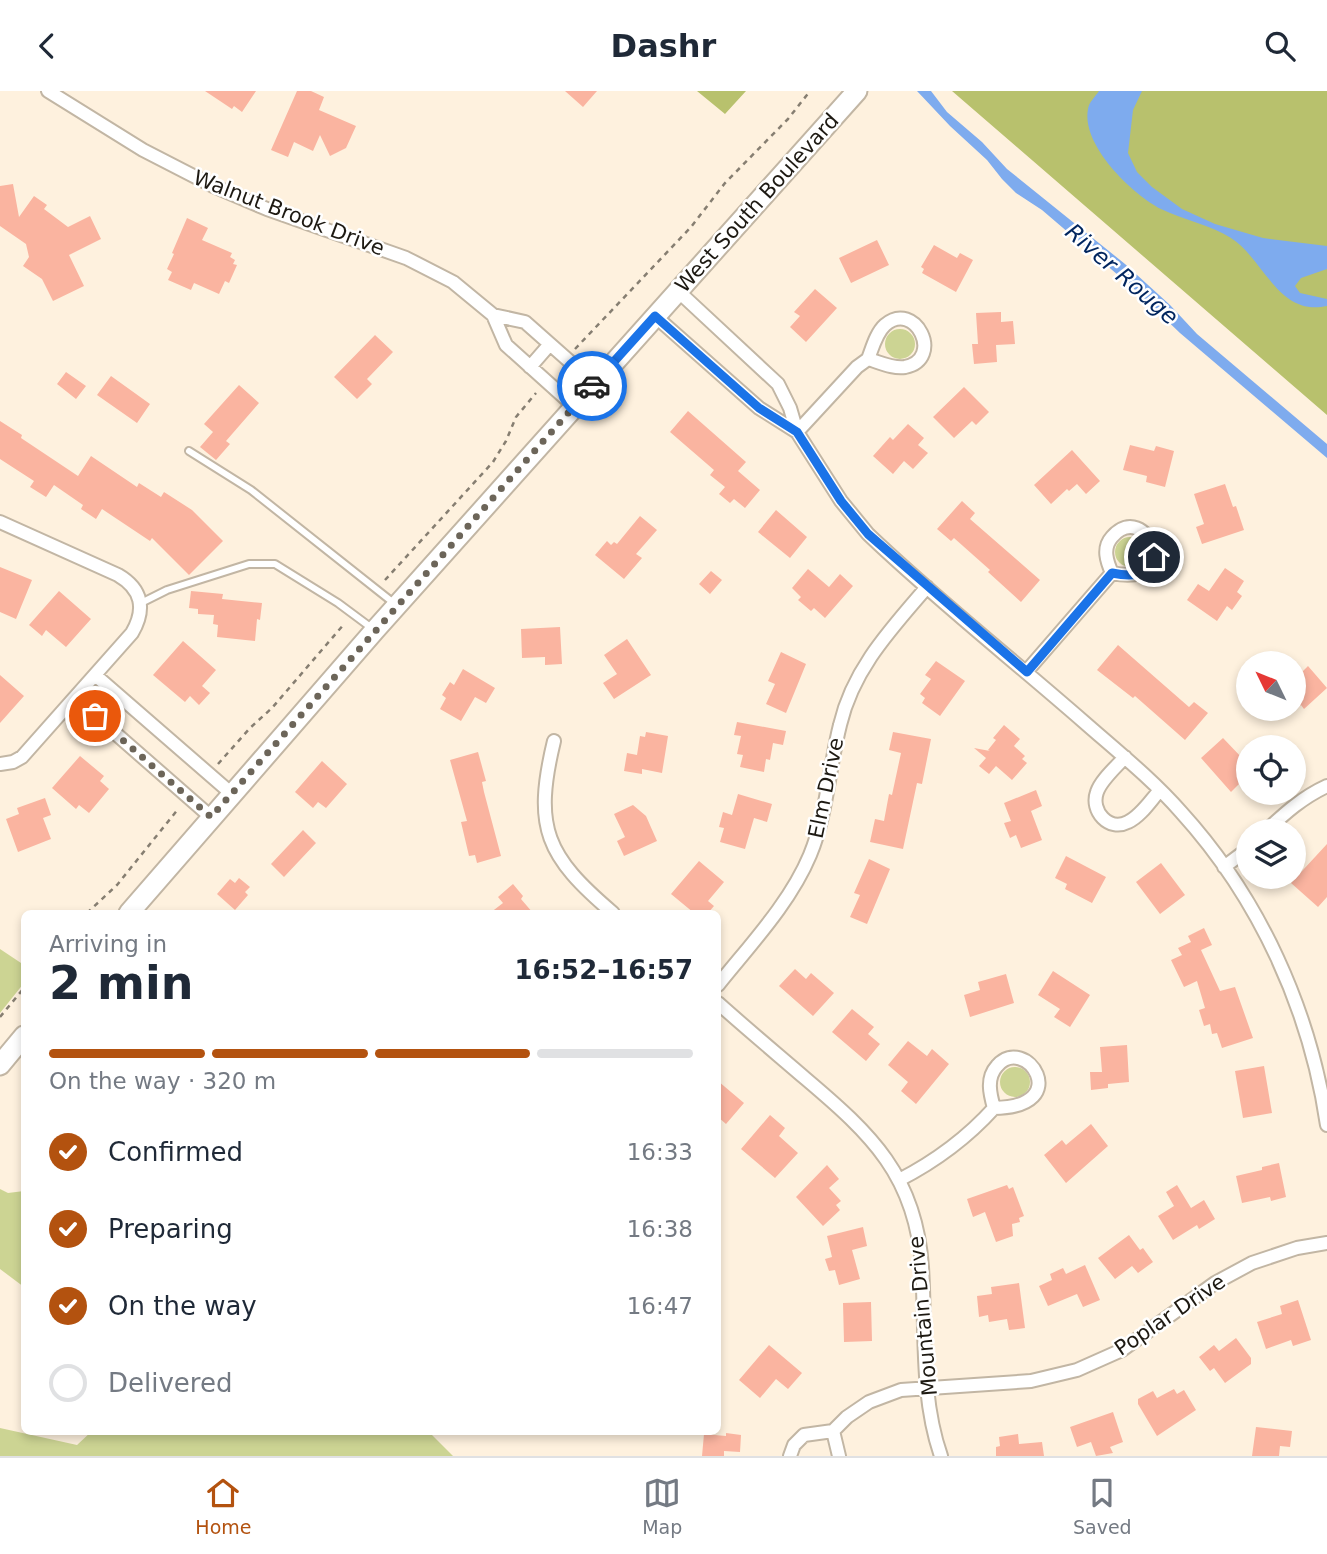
<!DOCTYPE html>
<html lang="en">
<head>
<meta charset="utf-8">
<style>
  :root { --surface:#fff; --page:#f2f2f3; --text:#1f2937; --muted:#747a83; --line:#e0e1e3; --accent:#b3520f }
  body { margin:0; font-family:"DejaVu Sans",sans-serif; background:var(--page); color:var(--text); height:100vh; display:flex; flex-direction:column; font-size:26px; white-space:nowrap }
  * { box-sizing:border-box; margin:0 }
  p { font-size:23px; color:var(--muted) }
  .icon { flex:none; width:38px; height:38px; fill:none; stroke:currentColor; stroke-width:2; stroke-linecap:round; stroke-linejoin:round }
  .map { position:relative; flex:1; overflow:hidden }
  .side { position:absolute; left:21px; top:819px; width:700px; height:525px; display:flex; flex-direction:column; background:var(--surface); border-radius:10px; box-shadow:0 4px 10px #0003 }
  .side>* { flex:none }
  .needle { width:46px; rotate:313deg }
  .controls { position:absolute; left:1236px; top:560px; display:grid; gap:14px }
  .controls a { display:grid; place-items:center; width:70px; height:70px; border-radius:50%; background:var(--surface); box-shadow:0 4px 10px #0003; font-size:35px }
  .pin { position:absolute; display:grid; place-items:center; width:60px; height:60px; color:#fff; margin:-30px; border:4px solid #fff; border-radius:50%; box-shadow:0 2px 7px #0007 }
  .courier { position:absolute; display:grid; place-items:center; width:70px; height:70px; margin:-35px; border:5px solid #1a73e8; border-radius:50%; background:#fff; color:#222; box-shadow:0 2px 9px #0007 }
  .head em { font-style:normal; font-weight:600 }
  .head div { display:flex; flex-direction:column-reverse }
  .head { display:flex; align-items:center; justify-content:space-between; height:119px; padding:0 28px }
  h1 { font-size:46px; font-weight:600; line-height:52px }
  .bar { display:grid; grid-template-columns:repeat(4,1fr); gap:10px 7px; align-content:center; height:84px; padding:0 28px }
  .bar i { height:9px; border-radius:5px; background:var(--line) }
  .bar .current { background:var(--accent) }
  .bar p { grid-column:span 4 }
  ol { padding:0 28px; list-style:none }
  li { display:flex; align-items:center; gap:21px; height:77px }
  li p { margin-inline-start:auto }
  li .icon { padding:7px; border-radius:50%; background:var(--accent); color:#fff; stroke-width:4 }
  li:last-child { color:var(--muted) }
  li i { width:38px; height:38px; border:4px solid var(--line); border-radius:50% }
  header { display:flex; justify-content:space-between; align-items:center; height:91px; padding:0 28px; background:var(--surface); font-size:32px; font-weight:600 }
  .tabs { display:flex; justify-content:space-around; align-items:center; height:98px; border-top:2px solid var(--line); background:var(--surface); font-size:19px; color:var(--muted) }
  .tabs a { display:grid; justify-items:center; gap:4px }
  .tabs .current { color:var(--accent) }
  .map>svg:first-child { display:block }
  .green { fill:#ccd493 }
  .forest { fill:#b8c16d }
  .water { fill:#7eabee }
  .building { fill:#fab4a0 }
  .lines { fill:none; stroke-linecap:round; stroke-linejoin:round }
  .service-casing { stroke:#c2b6a4; stroke-width:10 }
  .minor-casing { stroke:#c2b6a4; stroke-width:16 }
  .secondary-casing { stroke:#c2b6a4; stroke-width:23 }
  .path { stroke:#867e71; stroke-width:2.5; stroke-dasharray:5 5; stroke-linecap:butt }
  .service { stroke:#fff; stroke-width:6 }
  .minor { stroke:#fff; stroke-width:12 }
  .secondary { stroke:#fff; stroke-width:19 }
  .done { stroke:#6c6559; stroke-width:7; stroke-dasharray:0 12.6 }
  .route { stroke:#1a73e8; stroke-width:9 }
  .labels { text-anchor:middle; dominant-baseline:central; stroke-width:5; stroke-linejoin:round; paint-order:stroke }
  .street-label { font-size:21px; fill:#1d1912; stroke:#fff }
  .water-label { font-size:23px; font-style:italic; fill:#00255e; stroke:#fff }
</style>
</head>
<body>
<header><svg class="icon" aria-label="back" viewBox="0 0 24 24"><path d="M15 5l-7 7 7 7"/></svg>Dashr<svg class="icon" aria-label="search" viewBox="0 0 24 24"><circle cx="10" cy="10" r="6"/><path d="M15 15l6 6"/></svg></header>
<div class="map">
<svg width="1327" height="1365" viewBox="0 0 1327 1365">
  <rect width="100%" height="100%" fill="#fef1de"/>
  <path class="green" d="M885 253a15 15 0 1 1 30 0a15 15 0 1 1-30 0Z
    M1115 461a15 15 0 1 1 30 0a15 15 0 1 1-30 0Z
    M0,858L24,874V892L0,922Z
    M1000 991a15 15 0 1 1 30 0a15 15 0 1 1-30 0Z
    M0,1098L8,1102L24,1100V1196L0,1178Z
    M0,1337L77,1354L92,1340L429,1341L453,1365H0Z"/>
  <path class="forest" d="M697,0H746L725,23Z
    M952,0H1327V324Z"/>
  <path class="water" d="M917,0H931L947,21L982,51L1007,78L1125,173L1170,214L1197,243L1327,353V367L1180,242L1132,196L1042,119L1016,102L1002,88L987,69L950,35Z
    M1099,0H1142L1133,19L1128,62L1137,81L1152,96L1182,118L1215,133L1263,147L1327,155V178L1301,187L1295,195L1300,202L1327,208V215C1278,226 1264,168 1231,147C1211,134 1183,129 1161,118C1132,103 1081,54 1088,18C1089,11 1095,6 1099,0Z"/>
  <path class="building" d="M205,0H256L242,21L234,15L232,18Z
    M297,0H311L324,6L319,19L356,35L346,57L330,65L320,44L313,60L294,51L288,66L271,59Z
    M565,0H597L583,16Z
    M13,93L19,126L34,105L47,114L44,118L68,136L90,125L101,148L69,164L84,195L53,210L42,188L23,175L29,166L26,153L0,135V95Z
    M187,127L208,137L202,149L232,162L230,166L235,169L233,173L237,174L229,192L225,190L219,203L194,192L191,199L168,189L172,181L167,178L174,163L172,162Z
    M877,149L889,174L851,192L839,167Z
    M934,154L957,167L960,162L973,169L956,201L922,182L924,178L921,176Z
    M815,198L837,217L806,251L790,236L800,225L794,221Z
    M1001,221V231L1013,230L1015,253L996,254L997,271L974,273L972,253H978L976,222Z
    M375,244L393,261L367,288L372,293L357,308L334,286Z
    M66,281L86,295L76,308L57,293Z
    M111,285L150,313L137,332L97,304Z
    M239,294L259,312L226,350L230,353L216,369L200,356L213,341L204,333Z
    M964,296L989,321L976,334L972,330L954,347L933,326Z
    M688,320L746,371L738,380L760,399L745,417L734,408L730,412L719,403L725,396L710,384L714,379L670,341Z
    M0,330L22,344L21,347L78,385L91,365L137,396L139,392L161,406L164,401L192,419L223,450L189,484L152,447L150,450L102,418L96,428L81,418L83,414L54,394L46,406L30,396L34,390L0,368Z
    M908,333L924,347L918,354L928,362L913,378L904,370L893,383L873,365L890,346L893,349Z
    M1130,354L1154,360L1156,355L1174,360L1165,396L1146,391L1147,385L1123,379Z
    M1072,359L1100,390L1086,403L1077,393L1069,400L1067,398L1051,413L1034,394Z
    M1225,393L1233,416L1236,415L1244,439L1202,453L1196,436L1204,433L1194,403Z
    M962,410L975,422L970,428L1040,489L1021,511L988,481L990,479L954,447L951,450L937,438Z
    M776,419L807,446L790,467L758,441Z
    M640,425L657,439L636,463L642,467L624,488L595,464L607,450L611,454L614,451L617,453Z
    M0,476L32,489L16,528L0,521Z
    M1225,477L1244,490L1237,501L1242,505L1232,519L1227,515L1217,530L1187,509L1198,493L1209,500Z
    M808,478L829,496L840,483L853,495L825,527L814,517L811,520L798,509L801,506L792,497Z
    M711,480L722,489L710,503L699,493Z
    M59,500L91,528L66,556L46,539L42,545L29,534Z
    M191,500L223,503L222,508L262,512L260,529L257,528L255,550L217,546L218,534L213,533L214,524L198,523V518L189,517Z
    M560,536L562,573L545,574V566L522,567L521,538Z
    M627,548L651,584L614,608L603,592L617,583L604,564Z
    M183,550L216,579L202,595L210,602L199,614L190,605L185,611L153,584Z
    M1118,554L1189,616L1194,611L1208,622L1185,649L1135,605L1133,607L1097,579Z
    M781,561L806,573L786,622L766,613L775,593L768,590Z
    M936,570L965,590L940,625L922,612L925,607L920,603L931,588L925,584Z
    M1308,575L1327,597L1304,618L1301,614L1293,621V590Z
    M463,578L495,597L486,612L475,606L461,630L440,618L446,607L442,604L450,591L454,594Z
    M0,584L24,605L0,632Z
    M737,631L786,640L783,654L773,652L770,669L766,668L764,681L740,676L743,664L737,663L741,645L734,644Z
    M1004,634L1020,648L1014,655L1025,665L1022,668L1027,672L1012,689L996,675L989,683L979,675L986,667L974,657L990,660L988,659L996,649L993,647Z
    M646,641L668,645L662,682L642,678V683L624,680L627,662L637,664L640,645L645,646Z
    M893,641L931,648L922,693L917,692L903,758L870,751L875,728L884,730L889,703L892,704L901,662L889,659Z
    M1223,647L1244,669L1239,674L1248,684L1231,701L1201,667Z
    M478,661L486,690L482,691L484,701L501,765L477,772L475,764L469,765L461,731L467,730L450,669Z
    M80,665L104,685L100,690L109,698L89,722L79,714L76,718L52,697Z
    M322,670L347,693L326,717L318,711L313,717L295,701Z
    M1036,699L1042,715L1031,720L1042,749L1021,757L1016,744L1010,747L1004,732L1011,730L1004,712Z
    M738,703L772,713L767,731L754,727L745,758L720,751L724,737L719,736L723,721L732,724Z
    M45,707L51,724L43,727L51,748L18,761L6,728L19,723L17,717Z
    M633,714L646,725L657,750L624,765L617,750L625,746L614,723Z
    M303,739L316,752L284,786L271,773Z
    M1327,753V806L1318,816L1291,792Z
    M1066,765L1106,786L1092,812L1065,798L1067,793L1055,787Z
    M869,768L890,778L867,833L850,826L860,804L854,802Z
    M699,770L724,791L708,810L714,815L708,822H694L671,803Z
    M1161,772L1185,804L1160,823L1136,791Z
    M239,787L250,796L245,801L248,804L235,819L217,803L230,788L235,792Z
    M513,793L523,805L521,808L533,822H490L503,812L498,806Z
    M1204,837L1212,854L1201,859L1220,900L1235,896L1253,947L1222,957L1217,942L1212,943L1210,933L1204,935L1199,919L1205,917L1197,890L1184,896L1171,869L1182,864L1178,857L1191,851L1188,845Z
    M795,878L806,888L811,882L834,902L813,925L779,895Z
    M1053,880L1090,904L1070,936L1054,926L1060,918L1038,904Z
    M1006,883L1014,912L970,926L964,904L980,899L978,891Z
    M852,918L874,936L868,943L880,953L866,970L832,941Z
    M908,950L927,965L932,958L949,973L916,1013L901,1000L908,991L888,974Z
    M1127,954L1129,991L1108,993V997L1091,999L1090,981H1102L1100,956Z
    M1264,975L1272,1022L1243,1027L1235,980Z
    M718,990L744,1012L726,1033L718,1026Z
    M770,1024L785,1037L779,1045L798,1062L775,1087L741,1058Z
    M1091,1033L1108,1055L1066,1092L1044,1064L1062,1049L1066,1054Z
    M1279,1072L1286,1106L1271,1110L1270,1106L1242,1112L1236,1085L1262,1079V1076Z
    M827,1074L839,1088L829,1097L841,1110L836,1114L840,1119L823,1135L796,1106Z
    M1007,1094L1009,1098L1013,1096L1024,1125L1019,1127L1020,1131L1012,1133L1013,1145L996,1151L985,1121L973,1126L967,1108Z
    M1177,1094L1191,1117L1204,1109L1215,1128L1199,1138L1197,1134L1173,1149L1158,1125L1174,1115L1166,1101Z
    M863,1136L867,1155L852,1159L860,1188L839,1194L835,1179L829,1180L825,1168L832,1166L827,1145Z
    M1129,1144L1140,1159L1143,1157L1153,1171L1138,1182L1132,1175L1115,1188L1098,1167Z
    M1085,1174L1100,1209L1083,1216L1077,1203L1048,1215L1039,1195L1052,1189L1050,1183L1063,1177L1066,1183Z
    M1019,1192L1025,1237L1009,1239L1007,1228L989,1231L988,1224L979,1226L977,1205L992,1203L991,1196Z
    M1298,1209L1311,1249L1293,1255L1291,1249L1266,1258L1257,1231L1282,1223L1280,1215Z
    M871,1211L872,1250L844,1251L843,1212Z
    M1236,1247L1251,1267V1273L1225,1292L1214,1277L1210,1280L1199,1266L1214,1254L1219,1260Z
    M769,1254L802,1282L788,1298L776,1288L760,1307L739,1289Z
    M1174,1298L1177,1303L1184,1299L1196,1319L1157,1345L1138,1313V1308L1153,1300L1157,1307Z
    M1113,1321L1123,1351L1110,1356L1113,1362L1096,1365L1091,1351L1077,1356L1070,1336Z
    M1256,1336L1292,1340L1290,1356L1280,1355L1279,1365H1252Z
    M726,1342L741,1344L740,1361L724,1360V1365H702L704,1343L726,1345Z
    M1018,1343L1019,1353L1042,1351L1044,1365H996V1356L1000,1355L999,1346Z"/>
  <g class="lines">
    <g class="service-casing">
      <path id="service" d="M189,360L251,399L395,513
        M141,512L167,499L249,473H275L338,512L373,538"/>
    </g>
    <g class="minor-casing">
      <path id="minor" d="M48,0L143,59L213,95L267,118L406,167L453,191L493,224L506,254L574,315
        M493,224L525,231L594,292
        M655,225L759,317L797,341L790,317L778,293L678,200
        M868,268C872,258 876,242 885,234C915,208 945,268 905,276C893,278 879,271 868,268L857,276L797,341L841,410L868,443C937,509 1012,568 1084,631C1117,660 1152,688 1181,721C1260,808 1310,919 1327,1034
        M530,276L550,253
        M0,431L118,484C142,498 146,518 132,542L22,666L13,671L0,673
        M1026,581L1112,482C1186,497 1146,407 1112,446C1102,457 1107,471 1112,482
        M95,584L232,703
        M75,607L211,726
        M554,650C533,737 546,765 613,822
        M1125,666C1116,676 1101,689 1097,701C1090,720 1109,741 1128,731C1141,725 1151,709 1160,699
        M1266,740C1285,722 1303,706 1327,695
        M1224,776L1248,758
        M718,894C750,854 790,812 810,764C827,723 829,677 840,634C853,578 891,538 927,496
        M718,912C747,938 777,963 806,988C871,1043 916,1085 922,1176C926,1238 920,1305 941,1365
        M899,1089C936,1070 966,1048 994,1017C1076,1016 1025,942 997,975C986,987 990,1003 994,1017
        M833,1340L839,1365
        M790,1365L794,1354L804,1344L833,1340L847,1326L869,1311L901,1299L1031,1290L1077,1279L1122,1259L1215,1192L1252,1172L1297,1157L1327,1152"/>
    </g>
    <g class="secondary-casing">
      <path id="secondary" d="M129,822L375,539L857,0
        M0,974L24,945"/>
    </g>
    <path class="path" d="M575,258L691,136L725,92L788,28L810,0
      M385,489L493,371L506,350L516,326L536,302
      M218,673L250,637L272,617L345,532
      M87,822L117,794L179,717
      M0,926L24,897"/>
    <use href="#service" class="service"/>
    <use href="#minor" class="minor"/>
    <use href="#secondary" class="secondary"/>
  </g>
  <g class="lines">
    <path class="done" d="M95,625L211,726L592,295"/>
    <path class="route" d="M592,295L655,225L759,317L797,341L841,410L868,443L1027,581L1112,482C1131,486 1147,486 1154,466"/>
  </g>
  <g class="labels">
    <g class="street-label">
      <text transform="translate(757 112) rotate(-48)">West South Boulevard</text>
      <text transform="translate(289 122) rotate(21)">Walnut Brook Drive</text>
      <text transform="translate(826 697) rotate(-78)">Elm Drive</text>
      <text transform="translate(1170 1224) rotate(-34)">Poplar Drive</text>
      <text transform="translate(923 1225) rotate(-95)">Mountain Drive</text>
    </g>
    <g class="water-label">
      <text transform="translate(1122 183) rotate(41)">River Rouge</text>
    </g>
  </g>
</svg>
<div class="controls">
<a><svg class="needle" viewBox="-14 -14 28 28"><path d="M0-13l5 13h-10z" fill="#e53935"/><path d="M0 13l5-13h-10z" fill="#747a83"/></svg></a>
<a><svg class="icon" aria-label="locate" viewBox="0 0 24 24"><circle cx="12" cy="12" r="6"/><path d="M12 2v4M12 18v4M2 12h4M18 12h4"/></svg></a>
<a><svg class="icon" aria-label="layers" viewBox="0 0 24 24"><path d="M12 4l9 5-9 5-9-5zM3 14l9 5 9-5"/></svg></a>
</div>
<div class="pin" style="left:95px;top:625px;background:#ea580c"><svg class="icon" aria-label="bag" viewBox="0 0 24 24"><path d="M5 8h14l-1 12H6zM9 8a3 3 0 0 1 6 0"/></svg></div>
<div class="pin" style="left:1154px;top:466px;background:#1f2937"><svg class="icon" aria-label="home" viewBox="0 0 24 24"><path d="M3 11l9-7 9 7M6 9v11h12V9"/></svg></div>
<div class="courier" style="left:592px;top:295px"><svg class="icon" aria-label="car" viewBox="0 0 24 24"><path d="M5 17H2v-5l4-1 3-4h7l3 4 3 1v5h-3M9 17h6M6 11h13"/><circle cx="7" cy="17" r="2"/><circle cx="17" cy="17" r="2"/></svg></div>
<section class="side">
<div class="head"><div><h1>2 min</h1><p>Arriving in</p></div><em>16:52–16:57</em></div>
<div class="bar"><i class="current"></i><i class="current"></i><i class="current"></i><i></i><p>On the way · 320 m</p></div>
<ol>
<li><svg class="icon" aria-label="check" viewBox="0 0 24 24"><path d="M5 12l5 5 9-10"/></svg>Confirmed<p>16:33</p></li>
<li><svg class="icon" aria-label="check" viewBox="0 0 24 24"><path d="M5 12l5 5 9-10"/></svg>Preparing<p>16:38</p></li>
<li><svg class="icon" aria-label="check" viewBox="0 0 24 24"><path d="M5 12l5 5 9-10"/></svg>On the way<p>16:47</p></li>
<li><i></i>Delivered</li>
</ol>
</section>
</div>
<nav class="tabs">
<a class="current"><svg class="icon" aria-label="home" viewBox="0 0 24 24"><path d="M3 11l9-7 9 7M6 9v11h12V9"/></svg>Home</a>
<a><svg class="icon" aria-label="map" viewBox="0 0 24 24"><path d="M3 6l6-2 6 2 6-2v14l-6 2-6-2-6 2zM9 4v14M15 6v14"/></svg>Map</a>
<a><svg class="icon" aria-label="saved" viewBox="0 0 24 24"><path d="M7 4h10v16l-5-4-5 4z"/></svg>Saved</a>
</nav>
</body>
</html>
